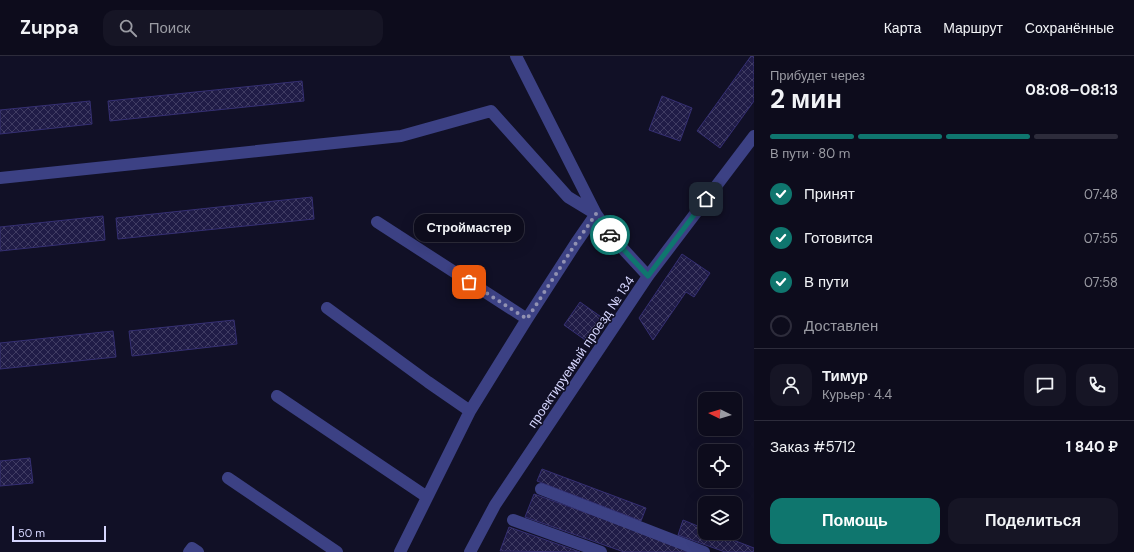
<!DOCTYPE html>
<html lang="ru">
<head>
<meta charset="utf-8">
<style>
  :root { --surface:#0d0c1c; --page:#161525; --text:#f1f3f6; --muted:#9a9ba3; --line:#2d2c3b; --accent:#0f766e }
  body { margin:0; font-family:"DM Sans",sans-serif; background:var(--page); color:var(--text); height:100vh; display:flex; flex-direction:column; font-size:15px; white-space:nowrap }
  * { box-sizing:border-box; margin:0 }
  p { font-size:13px; color:var(--muted) }
  .icon { flex:none; width:22px; height:22px; fill:none; stroke:currentColor; stroke-width:2; stroke-linecap:round; stroke-linejoin:round }
  .map { position:relative; flex:1; overflow:hidden }
  .panel { display:flex; flex-direction:column; background:var(--surface); width:380px }
  .panel>* { flex:none }
  .needle { width:26px; rotate:275deg }
  .fabs { position:absolute; left:698px; top:336px; display:grid; gap:8px }
  .fabs a { display:grid; place-items:center; width:44px; height:44px; border-radius:8px; background:var(--surface); box-shadow:0 4px 16px #0002,0 0 0 1px var(--line); font-size:20px }
  .scale { position:absolute; left:12px; bottom:10px; width:94px; box-sizing:border-box; padding-left:4px; border:2px solid #d6d6fe; border-top:0; font-size:11px; line-height:14px; white-space:nowrap; color:#d6d6fe; -webkit-text-stroke:3px #111026; paint-order:stroke }
  .pin { position:absolute; display:grid; place-items:center; width:34px; height:34px; color:#fff; margin:-17px; border-radius:8px; box-shadow:0 2px 6px #0006 }
  .courier { position:absolute; display:grid; place-items:center; width:40px; height:40px; margin:-20px; border:3px solid #0f766e; border-radius:50%; background:#fff; color:#222; box-shadow:0 1px 5px #0007 }
  .bubble { position:absolute; height:28px; border-radius:12px; background:var(--surface); box-shadow:0 4px 16px #0002,0 0 0 1px var(--line); font-size:13px; font-weight:700; line-height:28px; text-align:center }
  .summary em { font-style:normal; font-weight:700 }
  .summary div { display:flex; flex-direction:column-reverse }
  .summary { display:flex; align-items:center; justify-content:space-between; height:68px; padding:0 16px }
  h1 { font-size:26px; font-weight:700; line-height:30px }
  .bar { display:grid; grid-template-columns:repeat(4,1fr); gap:6px 4px; align-content:center; height:48px; padding:0 16px }
  .bar i { height:5px; border-radius:3px; background:var(--line) }
  .bar .active { background:var(--accent) }
  .bar p { grid-column:span 4 }
  .line { display:flex; align-items:center; gap:10px; padding:0 16px; border-top:1px solid var(--line) }
  .line div { flex:1 }
  .round { display:grid; place-items:center; flex:none; width:42px; height:42px; border-radius:12px; background:var(--page) }
  ol { padding:0 16px; list-style:none }
  li { display:flex; align-items:center; gap:12px; height:44px }
  li p { margin-inline-start:auto }
  li .icon { padding:4px; border-radius:50%; background:var(--accent); color:#fff; stroke-width:4 }
  li:last-child { color:var(--muted) }
  li i { width:22px; height:22px; border:2px solid var(--line); border-radius:50% }
  .cta { display:flex; gap:8px; margin-top:auto; padding:8px 16px }
  .cta a { flex:1; height:46px; border-radius:12px; background:var(--accent); color:#fff; font-size:16px; font-weight:700; line-height:46px; text-align:center }
  .cta a+a { background:var(--page); color:var(--text) }
  header { display:flex; align-items:center; gap:24px; box-sizing:border-box; height:56px; padding:0 20px; background:var(--surface); border-bottom:1px solid var(--line) }
  header strong { font-size:19px }
  nav { display:flex; gap:22px; margin-inline-start:auto; font-size:14px }
  .search { width:280px; height:36px; background:var(--page); display:flex; align-items:center; gap:10px; box-sizing:border-box; padding:0 14px; border-radius:12px; color:var(--muted); font-size:15px }
  main { display:flex; flex:1; min-height:0 }
  .map>svg:first-child { display:block }
  .building { fill:url(#building-cross-hatch); stroke:#352f72 }
  .lines { fill:none; stroke-linecap:round; stroke-linejoin:round }
  .minor { stroke:#3c4184; stroke-width:12 }
  .done { stroke:#9191b2; stroke-width:4; stroke-dasharray:0 7.2 }
  .route { stroke:#0f766e; stroke-width:5 }
  .labels { text-anchor:middle; dominant-baseline:central; stroke-width:3; stroke-linejoin:round; paint-order:stroke }
  .street-label { font-size:13px; fill:#d6d6fe; stroke:#111026 }
</style>
</head>
<body>
<header>
<strong>Zuppa</strong>
<div class="search"><svg class="icon" aria-label="search" viewBox="0 0 24 24"><circle cx="10" cy="10" r="6"/><path d="M15 15l6 6"/></svg>Поиск</div>
<nav><a>Карта</a><a>Маршрут</a><a>Сохранённые</a></nav>
</header>
<main>
<div class="map">
<svg width="754" height="496" viewBox="0 0 754 496">
  <defs>
    <pattern id="building-cross-hatch" width="8" height="8" patternUnits="userSpaceOnUse"><rect width="8" height="8" fill="#201c47"/><path d="M0 0l8 8M0 8l8-8" fill="none" stroke="#403c63"/></pattern>
  </defs>
  <rect width="100%" height="100%" fill="#111026"/>
  <path class="building" d="M751,0H754V45L720,92L697,75Z
    M302,25L304,45L110,65L108,45Z
    M662,40L692,52L680,85L649,74Z
    M90,45L92,68L0,78V54Z
    M312,141L314,163L118,183L116,162Z
    M103,160L105,184L0,195V171Z
    M682,198L710,217L694,241L686,236L653,284L639,262Z
    M580,246L604,263L588,286L564,269Z
    M234,264L237,288L132,300L129,275Z
    M113,275L116,301L0,313V287Z
    M30,402L33,427L0,430V405Z
    M542,413L646,452L641,465L537,425Z
    M534,438L696,496H624L525,461Z
    M683,464L705,473V477H715L754,492V496H725L678,479Z
    M509,471L580,496L500,495Z"/>
  <g class="lines">
    <path class="minor" d="M0,122L401,80L491,55L568,141L596,158L613,182L648,220
      M377,166L527,263
      M327,252L428,326L470,355
      M277,340L427,441
      M228,422L337,496
      M541,433L704,496
      M513,464L601,496
      M189,496L192,492L198,496
      M400,496L470,355L527,263L576,187L596,158L516,0
      M470,496L495,449L648,220L754,80"/>
  </g>
  <g class="lines">
    <path class="done" d="M469,226L527,263L576,187L596,158L610,179"/>
    <path class="route" d="M610,179L648,220L706,143"/>
  </g>
  <g class="labels">
    <g class="street-label">
      <text transform="translate(581 296) rotate(-56)">проектируемый проезд № 134</text>
    </g>
  </g>
</svg>
<div class="fabs">
<a><svg class="needle" viewBox="-14 -14 28 28"><path d="M0-13l5 13h-10z" fill="#e53935"/><path d="M0 13l5-13h-10z" fill="#9a9ba3"/></svg></a>
<a><svg class="icon" aria-label="locate" viewBox="0 0 24 24"><circle cx="12" cy="12" r="6"/><path d="M12 2v4M12 18v4M2 12h4M18 12h4"/></svg></a>
<a><svg class="icon" aria-label="layers" viewBox="0 0 24 24"><path d="M12 4l9 5-9 5-9-5zM3 14l9 5 9-5"/></svg></a>
</div>
<div class="scale">50 m</div>
<div class="pin" style="left:469px;top:226px;background:#ea580c"><svg class="icon" aria-label="bag" viewBox="0 0 24 24"><path d="M5 8h14l-1 12H6zM9 8a3 3 0 0 1 6 0"/></svg></div>
<div class="pin" style="left:706px;top:143px;background:#1f2937"><svg class="icon" aria-label="home" viewBox="0 0 24 24"><path d="M3 11l9-7 9 7M6 9v11h12V9"/></svg></div>
<div class="courier" style="left:610px;top:179px"><svg class="icon" aria-label="car" viewBox="0 0 24 24"><path d="M5 17H2v-5l4-1 3-4h7l3 4 3 1v5h-3M9 17h6M6 11h13"/><circle cx="7" cy="17" r="2"/><circle cx="17" cy="17" r="2"/></svg></div>
<div class="bubble" style="left:414px;top:158px;width:110px">Строймастер</div>
</div>
<section class="panel">
<div class="summary"><div><h1>2 мин</h1><p>Прибудет через</p></div><em>08:08–08:13</em></div>
<div class="bar"><i class="active"></i><i class="active"></i><i class="active"></i><i></i><p>В пути · 80 m</p></div>
<ol>
<li><svg class="icon" aria-label="check" viewBox="0 0 24 24"><path d="M5 12l5 5 9-10"/></svg>Принят<p>07:48</p></li>
<li><svg class="icon" aria-label="check" viewBox="0 0 24 24"><path d="M5 12l5 5 9-10"/></svg>Готовится<p>07:55</p></li>
<li><svg class="icon" aria-label="check" viewBox="0 0 24 24"><path d="M5 12l5 5 9-10"/></svg>В пути<p>07:58</p></li>
<li><i></i>Доставлен</li>
</ol>
<div class="line" style="height:72px"><a class="round"><svg class="icon" aria-label="person" viewBox="0 0 24 24"><circle cx="12" cy="8" r="4"/><path d="M4 21q1-7 8-7t8 7"/></svg></a><div><b>Тимур</b><p>Курьер · 4.4</p></div><a class="round"><svg class="icon" aria-label="chat" viewBox="0 0 24 24"><path d="M4 5h16v11H9l-5 4z"/></svg></a><a class="round"><svg class="icon" aria-label="phone" viewBox="0 0 24 24"><path d="M5 4h4l2 5-3 2q2 4 5 5l2-3 5 2v4C11 20 4 13 5 4z"/></svg></a></div>
<div class="line" style="height:52px"><div>Заказ #5712</div><b>1 840 ₽</b></div>
<div class="cta"><a>Помощь</a><a>Поделиться</a></div>
</section>
</main>
</body>
</html>
